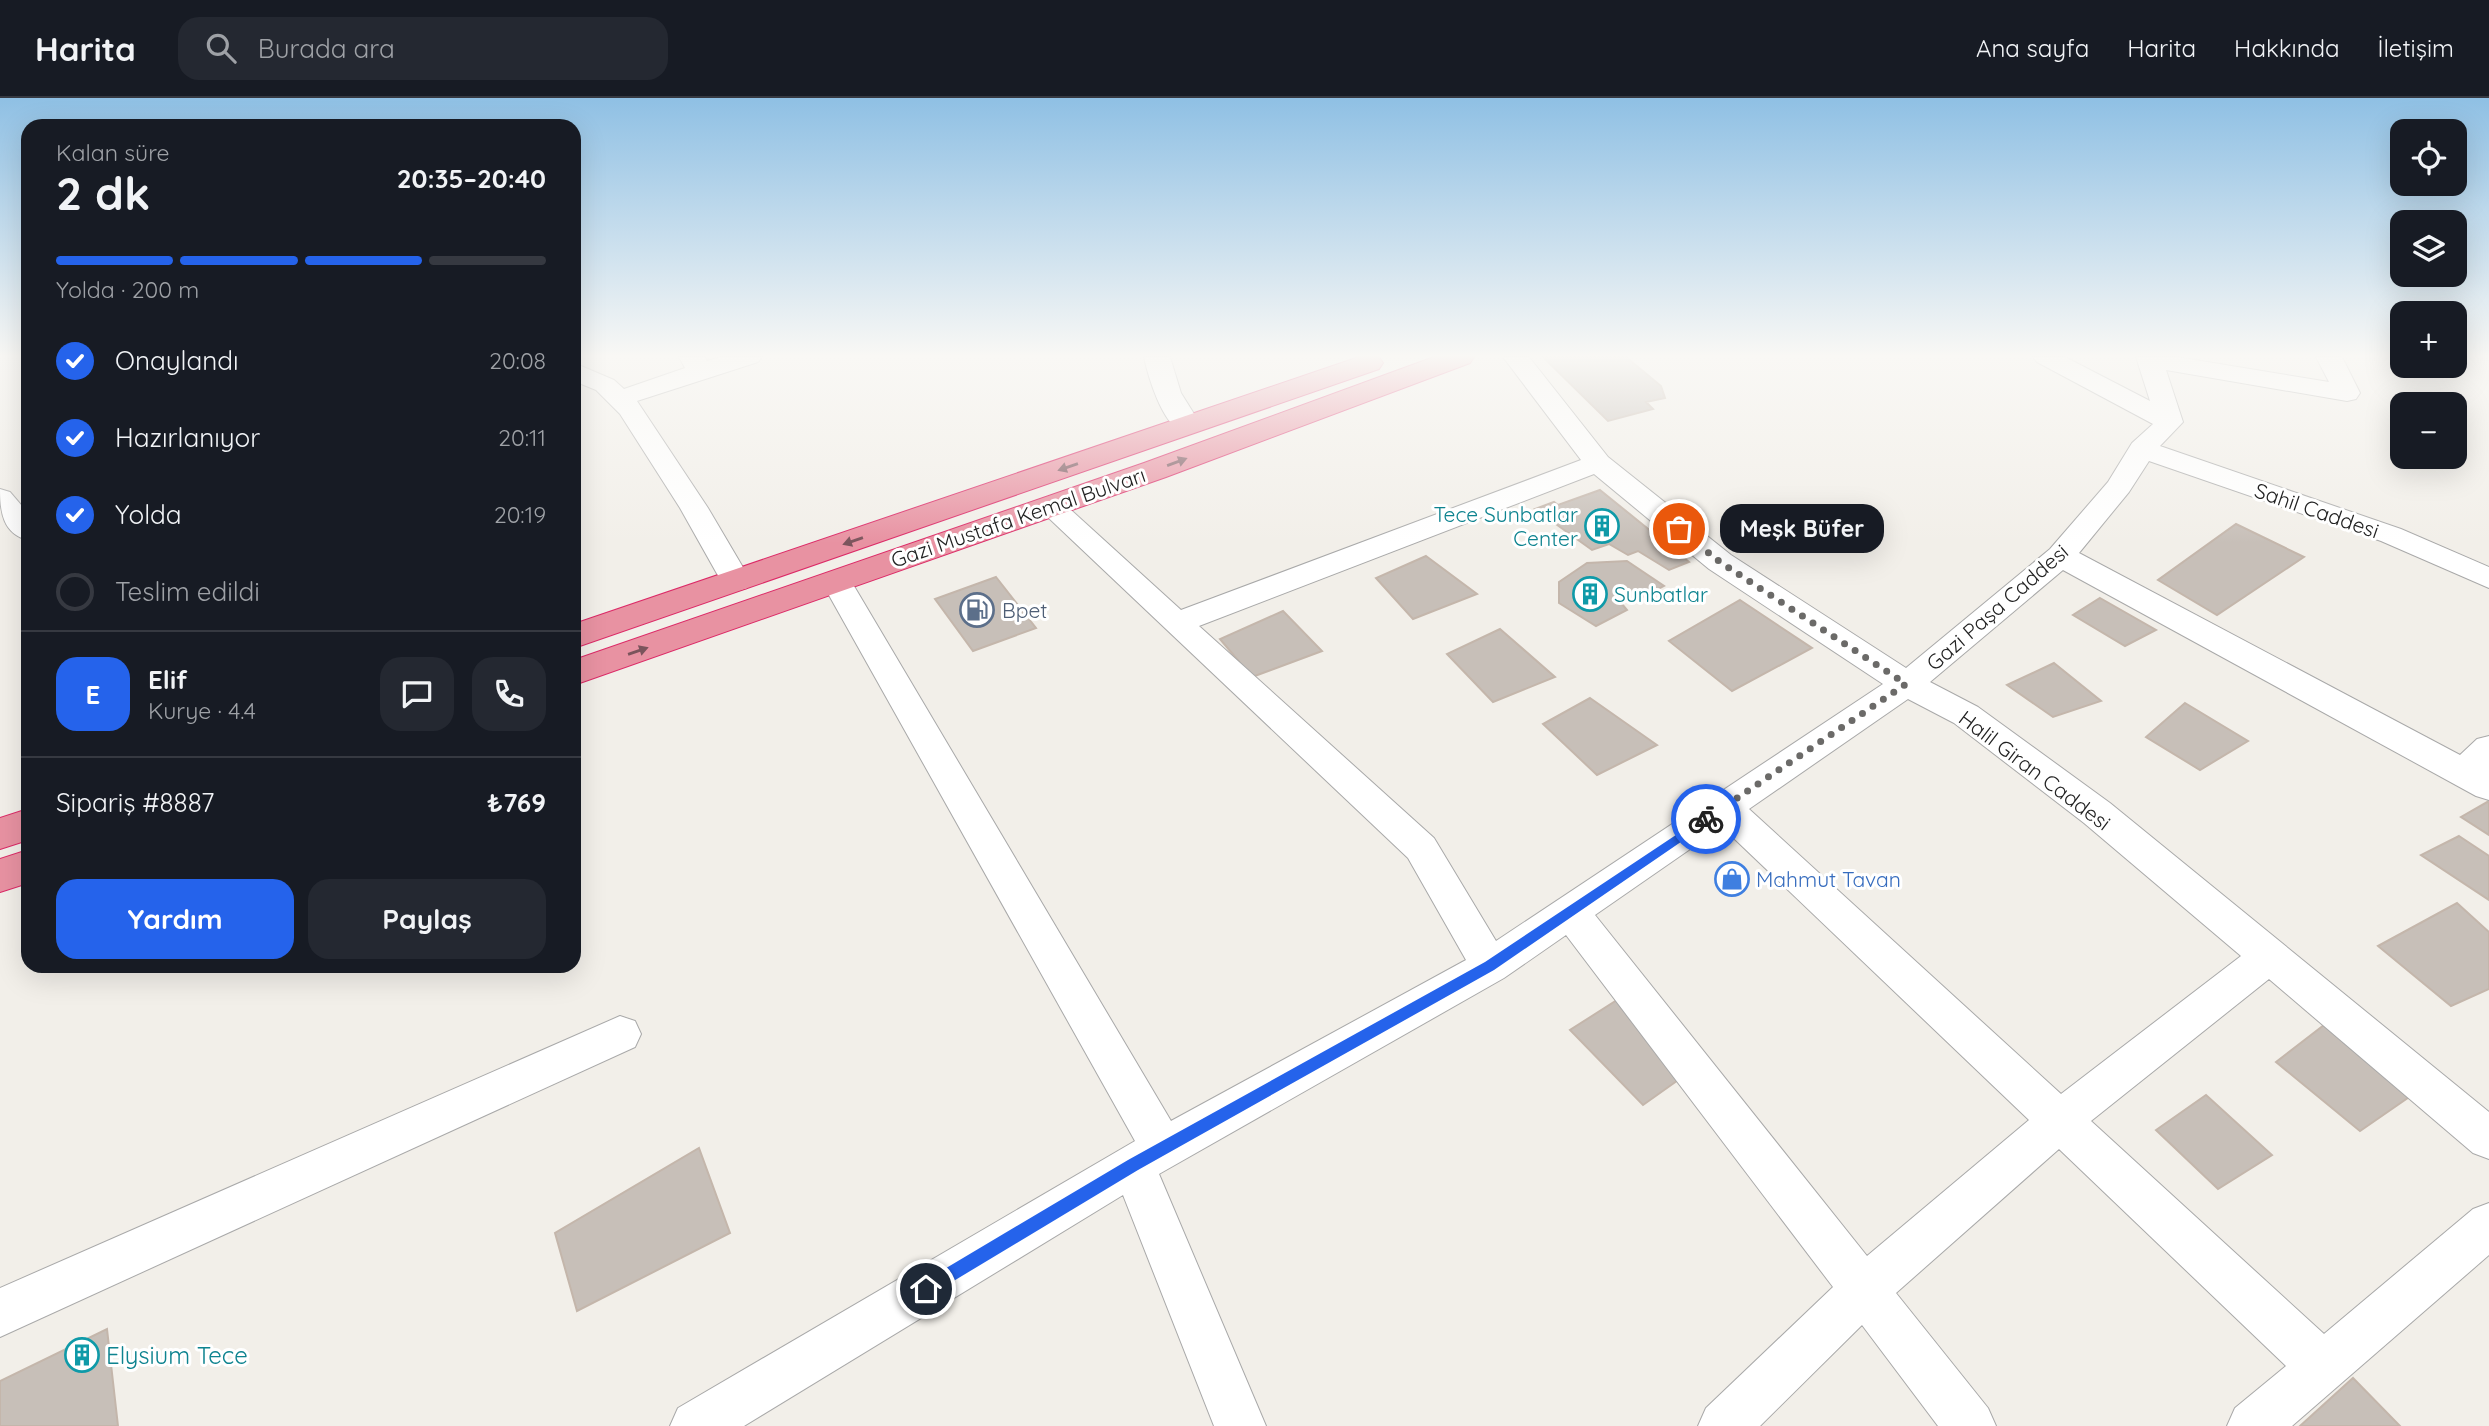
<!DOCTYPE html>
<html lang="tr">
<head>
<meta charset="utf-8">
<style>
  :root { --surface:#171b24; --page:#242831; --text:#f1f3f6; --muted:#9ea1a6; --line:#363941; --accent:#2563eb }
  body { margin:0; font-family:Quicksand,sans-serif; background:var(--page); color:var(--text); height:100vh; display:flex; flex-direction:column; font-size:26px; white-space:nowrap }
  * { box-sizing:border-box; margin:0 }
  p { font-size:23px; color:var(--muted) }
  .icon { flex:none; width:38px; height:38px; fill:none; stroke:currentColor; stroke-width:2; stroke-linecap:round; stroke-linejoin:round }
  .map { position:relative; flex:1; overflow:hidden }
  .drawer { position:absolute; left:21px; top:21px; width:560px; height:854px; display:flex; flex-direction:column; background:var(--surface); border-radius:21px; box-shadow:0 7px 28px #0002 }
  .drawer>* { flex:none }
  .controls { position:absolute; left:2390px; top:21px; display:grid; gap:14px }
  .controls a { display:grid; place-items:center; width:77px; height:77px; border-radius:14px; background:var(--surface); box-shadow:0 7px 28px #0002; font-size:35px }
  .pin { position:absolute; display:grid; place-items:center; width:60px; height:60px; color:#fff; margin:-30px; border:4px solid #fff; border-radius:50%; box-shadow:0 2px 7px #0007 }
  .courier { position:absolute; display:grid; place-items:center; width:70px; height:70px; margin:-35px; border:5px solid #2563eb; border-radius:50%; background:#fff; color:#222; box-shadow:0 2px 9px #0007 }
  .bubble { position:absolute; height:49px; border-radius:21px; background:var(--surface); box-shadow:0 7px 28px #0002; font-size:23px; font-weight:700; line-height:49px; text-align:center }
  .headline em { font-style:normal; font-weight:700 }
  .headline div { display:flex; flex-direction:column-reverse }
  .headline { display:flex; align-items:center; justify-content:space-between; height:119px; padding:0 35px }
  h1 { font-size:46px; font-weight:700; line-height:52px }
  .bar { display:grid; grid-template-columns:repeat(4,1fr); gap:10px 7px; align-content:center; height:84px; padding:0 35px }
  .bar i { height:9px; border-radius:5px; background:var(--line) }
  .bar .current { background:var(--accent) }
  .bar p { grid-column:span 4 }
  .line { display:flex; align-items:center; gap:18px; padding:0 35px; border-top:2px solid var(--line) }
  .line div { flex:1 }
  .round { display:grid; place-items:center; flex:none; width:74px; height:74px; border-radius:21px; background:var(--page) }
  ol { padding:0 35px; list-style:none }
  li { display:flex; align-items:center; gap:21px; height:77px }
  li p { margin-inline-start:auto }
  li .icon { padding:7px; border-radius:50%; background:var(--accent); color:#fff; stroke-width:4 }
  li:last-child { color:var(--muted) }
  li i { width:38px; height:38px; border:4px solid var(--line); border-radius:50% }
  .action { display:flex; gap:14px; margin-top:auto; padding:14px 35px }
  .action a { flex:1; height:80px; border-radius:21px; background:var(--accent); color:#fff; font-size:28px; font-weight:700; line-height:80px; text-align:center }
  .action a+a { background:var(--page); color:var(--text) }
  header { display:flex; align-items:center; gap:42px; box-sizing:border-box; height:98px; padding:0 35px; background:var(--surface); border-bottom:2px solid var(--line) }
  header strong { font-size:33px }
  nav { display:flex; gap:38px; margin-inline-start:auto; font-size:24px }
  .search { width:490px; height:63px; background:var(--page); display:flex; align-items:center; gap:18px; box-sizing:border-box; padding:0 24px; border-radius:21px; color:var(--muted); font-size:26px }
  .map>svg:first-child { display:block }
  .building { fill:#c7bfb8; stroke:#c4b6ab; stroke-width:2 }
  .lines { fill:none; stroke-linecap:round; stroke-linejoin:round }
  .minor-casing { stroke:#a9a9a9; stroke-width:2 }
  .highway-casing { stroke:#dc2a67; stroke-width:2 }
  .minor { fill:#fff; fill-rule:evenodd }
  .highway { fill:#e892a2; fill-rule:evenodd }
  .oneway { fill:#7b545c }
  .route { fill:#2563eb }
  .done { stroke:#6b6a68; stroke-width:7; stroke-dasharray:0 12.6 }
  .labels { text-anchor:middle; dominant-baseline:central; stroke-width:6; stroke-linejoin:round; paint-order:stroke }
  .street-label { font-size:21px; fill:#222; stroke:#fff }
  .culture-label { font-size:21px; fill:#0d838f; stroke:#fff; text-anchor:end }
  .service-label { font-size:21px; fill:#4e5e75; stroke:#fff; text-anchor:start }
  .shop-label { font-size:21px; fill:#366cbe; stroke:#fff; text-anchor:start }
  .near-culture-label { font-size:24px; fill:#0d838f; stroke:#fff; text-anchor:start }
</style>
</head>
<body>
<header>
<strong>Harita</strong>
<div class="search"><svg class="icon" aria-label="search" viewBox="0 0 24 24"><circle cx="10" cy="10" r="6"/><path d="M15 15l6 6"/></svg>Burada ara</div>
<nav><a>Ana sayfa</a><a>Harita</a><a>Hakkında</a><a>İletişim</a></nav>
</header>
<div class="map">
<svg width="2489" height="1328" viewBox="0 0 2489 1328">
  <rect width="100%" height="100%" fill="#f2efe9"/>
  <path class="building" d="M1543,259H1626L1661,288L1665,300L1646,304L1653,311L1608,323Z
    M1600,392L1689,464L1669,472L1638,453L1628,457L1609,446L1592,452L1535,411L1554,404L1558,407Z
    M2236,426L2304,459L2217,517L2158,482Z
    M1426,458L1477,496L1413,521L1376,480Z
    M1627,463L1664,488L1635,503L1625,493L1616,499L1627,512L1596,528L1559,505V484L1587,465Z
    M996,479L1036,530L973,553L935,501Z
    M2100,500L2156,532L2125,548L2073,517Z
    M1740,502L1812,550L1732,593L1669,543Z
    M1283,513L1322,553L1252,579L1220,541Z
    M1500,531L1555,579L1493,604L1447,556Z
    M2054,565L2101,603L2053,619L2007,587Z
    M1590,600L1657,647L1597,677L1543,626Z
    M2185,605L2248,643L2200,672L2146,639Z
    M2489,703V737L2461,719Z
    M2459,738L2489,758V802L2421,757Z
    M2457,805L2489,834V891L2451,908L2378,848Z
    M1617,902L1691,973L1643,1007L1570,932Z
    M2324,927L2415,995L2360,1033L2276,964Z
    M2206,997L2272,1057L2218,1091L2156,1032Z
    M699,1050L730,1135L577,1213L555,1135Z
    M107,1231L118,1328H0V1283Z
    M2353,1280L2400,1328H2300Z"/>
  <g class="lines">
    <g class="minor-casing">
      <path id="minor" d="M679,259H705L707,263L721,259H762L758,264L637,303L708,410L751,483L747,490L736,493L725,490L680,410L620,316L596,292L574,283V265L614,282L624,291L685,270Z
        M1144,259H1170L1181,295L1201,327L1197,333C1192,334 1187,336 1181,333C1162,325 1148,278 1144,259Z
        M1503,259H1529L1608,359L1731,457L1906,570L2050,451L2108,384L2132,345L2153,326L2037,264L2033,259H2065L2150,303L2136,259H2177L2329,284L2316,259H2342L2360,295L2356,301L2347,303L2166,272L2183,324L2160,348L2401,431L2489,469V490L2381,443L2149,363L2129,394L2079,455L2460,657L2477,641L2489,638V702L2476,698L2063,472L1930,584L1978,609L2110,705L2489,1014V1061L2473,1055L2269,881L2091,1023L2324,1236L2473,1111L2489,1105V1157L2292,1328H2227L2235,1310L2286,1268L2059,1051L1896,1195L1988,1310L1996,1328H1938L1862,1227L1760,1328H1698L1706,1310L1833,1189L1566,837L1504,880L1159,1076L1266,1328H1214L1123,1097L744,1328H670L678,1310L1135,1043L821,483L825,476L836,473L847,476L851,483L1171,1023L1466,862L1408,760L1036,408L1040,402L1050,399L1060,402L1181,512L1581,362ZM1594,376L1709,471L1883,586L1496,843L1434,740L1199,528ZM1908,601L1954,625L2084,725L2241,858L2061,996L1749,711ZM1722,729L2029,1022L1867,1158L1595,817Z
        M0,391L10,394L28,415V442C3,436 0,414 0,391Z
        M620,918L635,923L641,936L635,949L0,1239V1190Z"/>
    </g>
    <g class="highway-casing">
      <path id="highway" d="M1359,259H1379L1383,265L1379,271L574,550V526Z
        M1434,259H1474L1470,265L1166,379L574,587V562L1144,365Z
        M28,711V742L0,751V720Z
        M28,752V785L0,794V761Z"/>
    </g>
    <use href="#minor" class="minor"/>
    <use href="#highway" class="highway"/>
  </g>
  <defs><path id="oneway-solid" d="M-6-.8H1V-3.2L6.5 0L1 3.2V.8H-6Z" transform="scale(1.75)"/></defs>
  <g class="oneway">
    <use href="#oneway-solid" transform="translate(1177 364) rotate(-20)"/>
    <use href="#oneway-solid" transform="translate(1068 369) rotate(161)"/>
    <use href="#oneway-solid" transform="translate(853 443) rotate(161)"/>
    <use href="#oneway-solid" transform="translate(638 553) rotate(-19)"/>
  </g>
  <linearGradient id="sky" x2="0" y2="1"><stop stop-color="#8fc0e4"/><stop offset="0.58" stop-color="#f9f8f5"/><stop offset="1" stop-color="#f9f8f5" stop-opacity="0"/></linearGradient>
  <rect width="2489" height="445" fill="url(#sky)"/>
  <path class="route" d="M1706,717L1710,718V724L1494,872L1138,1072L932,1196L926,1198L921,1196L918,1191L921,1185L1128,1062L1485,864Z"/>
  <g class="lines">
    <path class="done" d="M1679,431L1720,464L1906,586L1706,721"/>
  </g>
  <defs>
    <g id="building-ring" transform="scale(1.75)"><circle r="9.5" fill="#fff" stroke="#0f9aa8" stroke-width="1.5"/><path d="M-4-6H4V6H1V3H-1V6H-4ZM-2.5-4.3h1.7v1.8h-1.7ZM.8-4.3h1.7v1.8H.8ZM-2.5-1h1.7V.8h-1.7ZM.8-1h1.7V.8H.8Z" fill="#0f9aa8"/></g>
    <g id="fuel-ring" transform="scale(1.75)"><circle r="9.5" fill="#fff" stroke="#5c6f8a" stroke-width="1.5"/><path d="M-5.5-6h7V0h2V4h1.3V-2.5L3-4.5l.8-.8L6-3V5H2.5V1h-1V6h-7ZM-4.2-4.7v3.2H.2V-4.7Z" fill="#5c6f8a"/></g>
    <g id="shop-ring" transform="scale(1.75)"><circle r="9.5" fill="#fff" stroke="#3f7fe0" stroke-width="1.5"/><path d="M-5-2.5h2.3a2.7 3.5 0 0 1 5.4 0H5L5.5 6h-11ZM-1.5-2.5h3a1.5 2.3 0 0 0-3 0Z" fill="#3f7fe0"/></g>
  </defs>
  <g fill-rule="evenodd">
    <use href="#building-ring" x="1602" y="428"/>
    <use href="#building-ring" x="1590" y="496"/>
    <use href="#fuel-ring" x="977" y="512"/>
    <use href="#shop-ring" x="1732" y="781"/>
    <use href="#building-ring" x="82" y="1257"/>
  </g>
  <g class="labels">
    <g class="street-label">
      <text transform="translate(2317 412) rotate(19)">Sahil Caddesi</text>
      <text transform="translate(1018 419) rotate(-19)">Gazi Mustafa Kemal Bulvarı</text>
      <text transform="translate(1997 509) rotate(-41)">Gazi Paşa Caddesi</text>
      <text transform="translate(2035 672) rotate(37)">Halil Giran Caddesi</text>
    </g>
    <g class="culture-label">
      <text x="1578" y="416">Tece Sunbatlar<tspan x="1578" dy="24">Center</tspan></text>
      <text x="1614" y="496" text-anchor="start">Sunbatlar</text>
    </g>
    <g class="service-label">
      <text x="1002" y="512">Bpet</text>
    </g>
    <g class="shop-label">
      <text x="1756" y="781">Mahmut Tavan</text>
    </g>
    <g class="near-culture-label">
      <text x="106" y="1257">Elysium Tece</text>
    </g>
  </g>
</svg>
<div class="controls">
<a><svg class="icon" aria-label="locate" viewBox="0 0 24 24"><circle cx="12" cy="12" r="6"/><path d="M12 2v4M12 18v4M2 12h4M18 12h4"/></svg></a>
<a><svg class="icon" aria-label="layers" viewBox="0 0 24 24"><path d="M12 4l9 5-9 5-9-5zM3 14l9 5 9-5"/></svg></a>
<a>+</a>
<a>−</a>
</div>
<div class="pin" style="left:1679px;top:431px;background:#ea580c"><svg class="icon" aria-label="bag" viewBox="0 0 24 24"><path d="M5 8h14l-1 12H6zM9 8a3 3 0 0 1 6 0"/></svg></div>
<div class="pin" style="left:926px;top:1191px;background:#1f2937"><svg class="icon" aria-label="home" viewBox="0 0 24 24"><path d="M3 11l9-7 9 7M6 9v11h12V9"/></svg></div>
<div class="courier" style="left:1706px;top:721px"><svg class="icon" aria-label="bike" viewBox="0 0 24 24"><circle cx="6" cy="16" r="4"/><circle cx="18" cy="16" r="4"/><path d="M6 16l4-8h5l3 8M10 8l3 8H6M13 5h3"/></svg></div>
<div class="bubble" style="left:1720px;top:406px;width:164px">Meşk Büfer</div>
<section class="drawer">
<div class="headline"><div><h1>2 dk</h1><p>Kalan süre</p></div><em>20:35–20:40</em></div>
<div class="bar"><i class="current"></i><i class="current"></i><i class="current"></i><i></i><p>Yolda · 200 m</p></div>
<ol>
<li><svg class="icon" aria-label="check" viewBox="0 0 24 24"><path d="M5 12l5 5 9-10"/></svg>Onaylandı<p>20:08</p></li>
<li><svg class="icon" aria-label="check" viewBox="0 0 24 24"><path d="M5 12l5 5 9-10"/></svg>Hazırlanıyor<p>20:11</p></li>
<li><svg class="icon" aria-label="check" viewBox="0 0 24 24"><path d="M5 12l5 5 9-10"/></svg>Yolda<p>20:19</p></li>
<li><i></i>Teslim edildi</li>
</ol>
<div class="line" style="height:126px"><b class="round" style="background:var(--accent);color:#fff">E</b><div><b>Elif</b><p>Kurye · 4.4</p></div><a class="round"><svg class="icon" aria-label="chat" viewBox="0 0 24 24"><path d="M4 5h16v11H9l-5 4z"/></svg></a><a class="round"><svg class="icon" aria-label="phone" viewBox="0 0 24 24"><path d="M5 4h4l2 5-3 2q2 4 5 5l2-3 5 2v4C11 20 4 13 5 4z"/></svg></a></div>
<div class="line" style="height:91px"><div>Sipariş #8887</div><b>₺769</b></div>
<div class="action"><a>Yardım</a><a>Paylaş</a></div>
</section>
</div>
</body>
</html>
